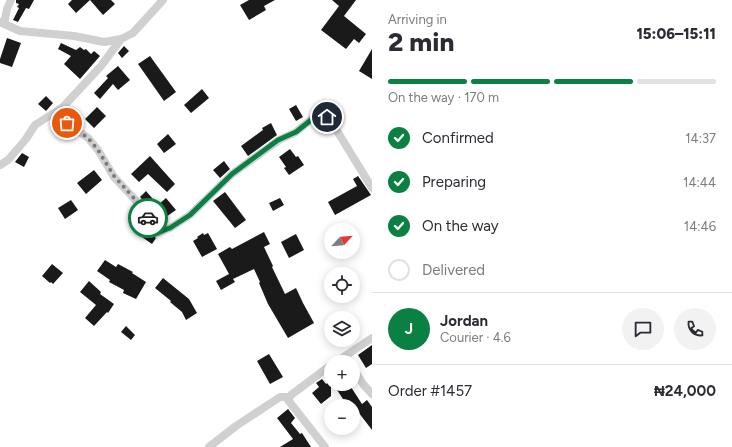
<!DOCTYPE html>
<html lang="en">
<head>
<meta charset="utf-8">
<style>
  :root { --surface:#fff; --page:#f2f2f3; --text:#2b2b33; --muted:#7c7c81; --line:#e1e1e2; --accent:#0b8043 }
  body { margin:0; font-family:Figtree,sans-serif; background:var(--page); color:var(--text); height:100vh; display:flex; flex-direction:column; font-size:15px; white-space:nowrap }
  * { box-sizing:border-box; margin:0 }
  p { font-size:13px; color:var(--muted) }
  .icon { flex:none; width:22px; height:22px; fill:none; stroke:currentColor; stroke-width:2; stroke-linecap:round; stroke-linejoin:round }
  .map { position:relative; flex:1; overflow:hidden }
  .side { display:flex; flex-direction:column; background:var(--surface); width:360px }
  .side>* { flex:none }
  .needle { width:26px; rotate:64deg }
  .fabs { position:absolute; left:324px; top:223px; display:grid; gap:8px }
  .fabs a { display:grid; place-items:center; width:36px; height:36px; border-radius:50%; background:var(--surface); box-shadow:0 2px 10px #0003; font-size:20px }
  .pin { position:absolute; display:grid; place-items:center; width:34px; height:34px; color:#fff; margin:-17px; border:2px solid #fff; border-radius:50%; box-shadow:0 1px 4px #0007 }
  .courier { position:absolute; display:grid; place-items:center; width:40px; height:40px; margin:-20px; border:3px solid #0b8043; border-radius:50%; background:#fff; color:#222; box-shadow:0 1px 5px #0007 }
  .overview em { font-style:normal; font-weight:800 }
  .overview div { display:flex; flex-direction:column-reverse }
  .overview { display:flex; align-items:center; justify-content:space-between; height:68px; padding:0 16px }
  h1 { font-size:26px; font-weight:800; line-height:30px }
  .bar { display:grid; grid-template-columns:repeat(4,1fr); gap:6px 4px; align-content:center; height:48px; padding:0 16px }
  .bar i { height:5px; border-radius:3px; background:var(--line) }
  .bar .on { background:var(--accent) }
  .bar p { grid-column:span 4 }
  .line { display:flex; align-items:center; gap:10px; padding:0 16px; border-top:1px solid var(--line) }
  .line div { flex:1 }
  .round { display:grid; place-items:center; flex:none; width:42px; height:42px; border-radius:21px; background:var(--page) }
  ol { padding:0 16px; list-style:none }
  li { display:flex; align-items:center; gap:12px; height:44px }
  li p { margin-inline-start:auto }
  li .icon { padding:4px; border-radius:50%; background:var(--accent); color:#fff; stroke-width:4 }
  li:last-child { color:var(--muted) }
  li i { width:22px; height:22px; border:2px solid var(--line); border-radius:50% }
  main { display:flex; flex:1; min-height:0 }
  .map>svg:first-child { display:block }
  .building { fill:#1a1a1a }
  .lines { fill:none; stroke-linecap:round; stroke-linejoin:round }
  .street { stroke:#d0d0d0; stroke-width:8 }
  .done { stroke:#7a7a7a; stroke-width:4; stroke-dasharray:0 7.2 }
  .route { stroke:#0b8043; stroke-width:5 }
</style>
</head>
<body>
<main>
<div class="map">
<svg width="372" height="447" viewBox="0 0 372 447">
  <rect width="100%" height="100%" fill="#fff"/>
  <path class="building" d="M16,0H34L29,9L26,8L18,22L13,20L19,8L17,7L19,4L16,3Z
    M72,0H111L115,4L103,15L90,0L76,13L68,4Z
    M249,0H275L264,6L266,10L249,20L240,5Z
    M332,0H356L344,16L366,34L359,43L354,39L346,49L321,30L339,6Z
    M7,38L21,43L12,67L0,63V59Z
    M61,43L76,50L80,47L84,50L86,49L91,54L94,51L100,56L80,79L64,64L71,56L58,49Z
    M124,46L129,51L122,58L118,53Z
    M372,49V79L359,71Z
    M150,56L176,92L164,101L138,64Z
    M118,66L130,80L118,90L113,84L100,99L94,93L108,78L106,76Z
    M202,89L209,98L191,113L184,105Z
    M46,96L53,103L46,111L38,104Z
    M296,105L303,117L296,121L289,109Z
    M97,107L106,116L94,128L85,119Z
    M271,123L277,135L248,156L241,146L263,130L262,128Z
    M168,134L176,144L164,153L157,144Z
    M290,149L296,157L298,156L304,165L289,175L284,168L286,167L279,157Z
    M22,153L29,157L24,167L15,162Z
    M150,156L175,184L167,192L148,174L139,182L131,174Z
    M224,161L230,169L220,178L213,170Z
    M94,170L102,180L86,194L77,183Z
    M358,176L371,195L335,215L328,202L357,186L353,179Z
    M146,191L158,205L166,198L176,210L160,221L152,208L151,209L140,197Z
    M225,192L246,220L235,228L213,201Z
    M280,198L284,205L273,211L269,203Z
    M71,200L78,210L65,219L58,208Z
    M139,226L156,238L152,244L135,232Z
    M264,232L270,244L264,247L273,266L272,267L285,294L296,288L303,303L314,323L288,338L268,304L259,283L260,282L254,269L233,279L235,282L221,290L216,281L229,274L218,254L230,247L232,249Z
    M203,233L204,235L208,233L217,249L202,257L193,241L198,238L197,237Z
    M296,234L304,250L289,258L281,242Z
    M105,260L116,267L118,264L133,272L132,273L146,282L136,299L123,293L124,290L109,282L110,280L97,271Z
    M52,264L63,273L53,284L51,282L50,283L42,276Z
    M163,278L189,299L197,313L186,320L182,312L170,302L171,301L155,288Z
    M89,281L101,292L100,294L114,304L108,313L107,312L94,326L85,318L96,305L80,292Z
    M126,326L135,335L131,340L121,332Z
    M372,345V364L366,368L358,355Z
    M269,354L283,377L270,384L257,361Z
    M322,379L326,384L331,380V396L321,404L312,393L319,387L316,383Z
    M333,384H349L362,404L367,400L372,407V430L349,400L345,402Z
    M288,409L295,418L291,423L300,434L302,433L311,447H280L293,439L277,418Z"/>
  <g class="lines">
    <path class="street" d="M0,22L20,31L74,36L104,42L121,39L133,33L163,0
      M4,24L7,9L11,0
      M63,107V118L67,123L88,138L98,150L114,177L141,206L156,230L159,232L170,228L190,215L232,174L279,140L296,132L315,116L322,115L331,121L372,188
      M0,165L8,160L26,139L35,125L63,107L101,66L121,39
      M336,362L372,338
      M353,368L363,384L372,394
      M209,447L236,426L280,397H288
      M325,447L288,400L291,395L331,365"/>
  </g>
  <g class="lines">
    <path class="done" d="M67,123L88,138L98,150L114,176L141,206L148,218"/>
    <path class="route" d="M148,218L156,230L159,232L170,228L190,215L232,174L278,140L296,132L316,116L322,114L327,117"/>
  </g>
</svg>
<div class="fabs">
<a><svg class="needle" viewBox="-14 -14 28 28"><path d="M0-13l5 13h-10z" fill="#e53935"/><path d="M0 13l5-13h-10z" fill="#7c7c81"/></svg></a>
<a><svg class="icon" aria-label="locate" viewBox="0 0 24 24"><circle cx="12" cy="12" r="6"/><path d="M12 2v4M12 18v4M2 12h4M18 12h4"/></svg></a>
<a><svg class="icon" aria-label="layers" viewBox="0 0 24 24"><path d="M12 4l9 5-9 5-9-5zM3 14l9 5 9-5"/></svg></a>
<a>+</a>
<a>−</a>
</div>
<div class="pin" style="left:67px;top:123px;background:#ea580c"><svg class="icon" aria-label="bag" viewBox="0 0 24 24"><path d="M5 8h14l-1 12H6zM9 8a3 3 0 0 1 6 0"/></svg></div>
<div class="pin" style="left:327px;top:117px;background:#1f2937"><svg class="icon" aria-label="home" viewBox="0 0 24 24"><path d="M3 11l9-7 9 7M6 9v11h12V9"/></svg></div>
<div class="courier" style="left:148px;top:218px"><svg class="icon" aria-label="car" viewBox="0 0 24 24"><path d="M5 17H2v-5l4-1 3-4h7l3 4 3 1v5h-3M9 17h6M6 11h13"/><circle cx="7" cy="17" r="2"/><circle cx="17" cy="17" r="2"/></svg></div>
</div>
<section class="side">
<div class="overview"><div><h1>2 min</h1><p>Arriving in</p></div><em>15:06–15:11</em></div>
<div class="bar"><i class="on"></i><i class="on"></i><i class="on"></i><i></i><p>On the way · 170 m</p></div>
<ol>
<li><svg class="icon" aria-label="check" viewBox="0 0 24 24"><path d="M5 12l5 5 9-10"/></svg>Confirmed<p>14:37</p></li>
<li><svg class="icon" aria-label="check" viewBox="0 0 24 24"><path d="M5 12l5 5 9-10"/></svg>Preparing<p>14:44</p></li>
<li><svg class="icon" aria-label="check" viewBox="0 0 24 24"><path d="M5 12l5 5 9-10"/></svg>On the way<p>14:46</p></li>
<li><i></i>Delivered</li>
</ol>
<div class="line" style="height:72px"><b class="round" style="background:var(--accent);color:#fff">J</b><div><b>Jordan</b><p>Courier · 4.6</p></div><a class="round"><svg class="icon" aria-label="chat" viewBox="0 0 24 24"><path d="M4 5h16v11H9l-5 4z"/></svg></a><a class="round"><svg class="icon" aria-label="phone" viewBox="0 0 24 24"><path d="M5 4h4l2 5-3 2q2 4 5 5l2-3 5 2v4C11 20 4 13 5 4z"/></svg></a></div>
<div class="line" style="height:52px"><div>Order #1457</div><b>₦24,000</b></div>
</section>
</main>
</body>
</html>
